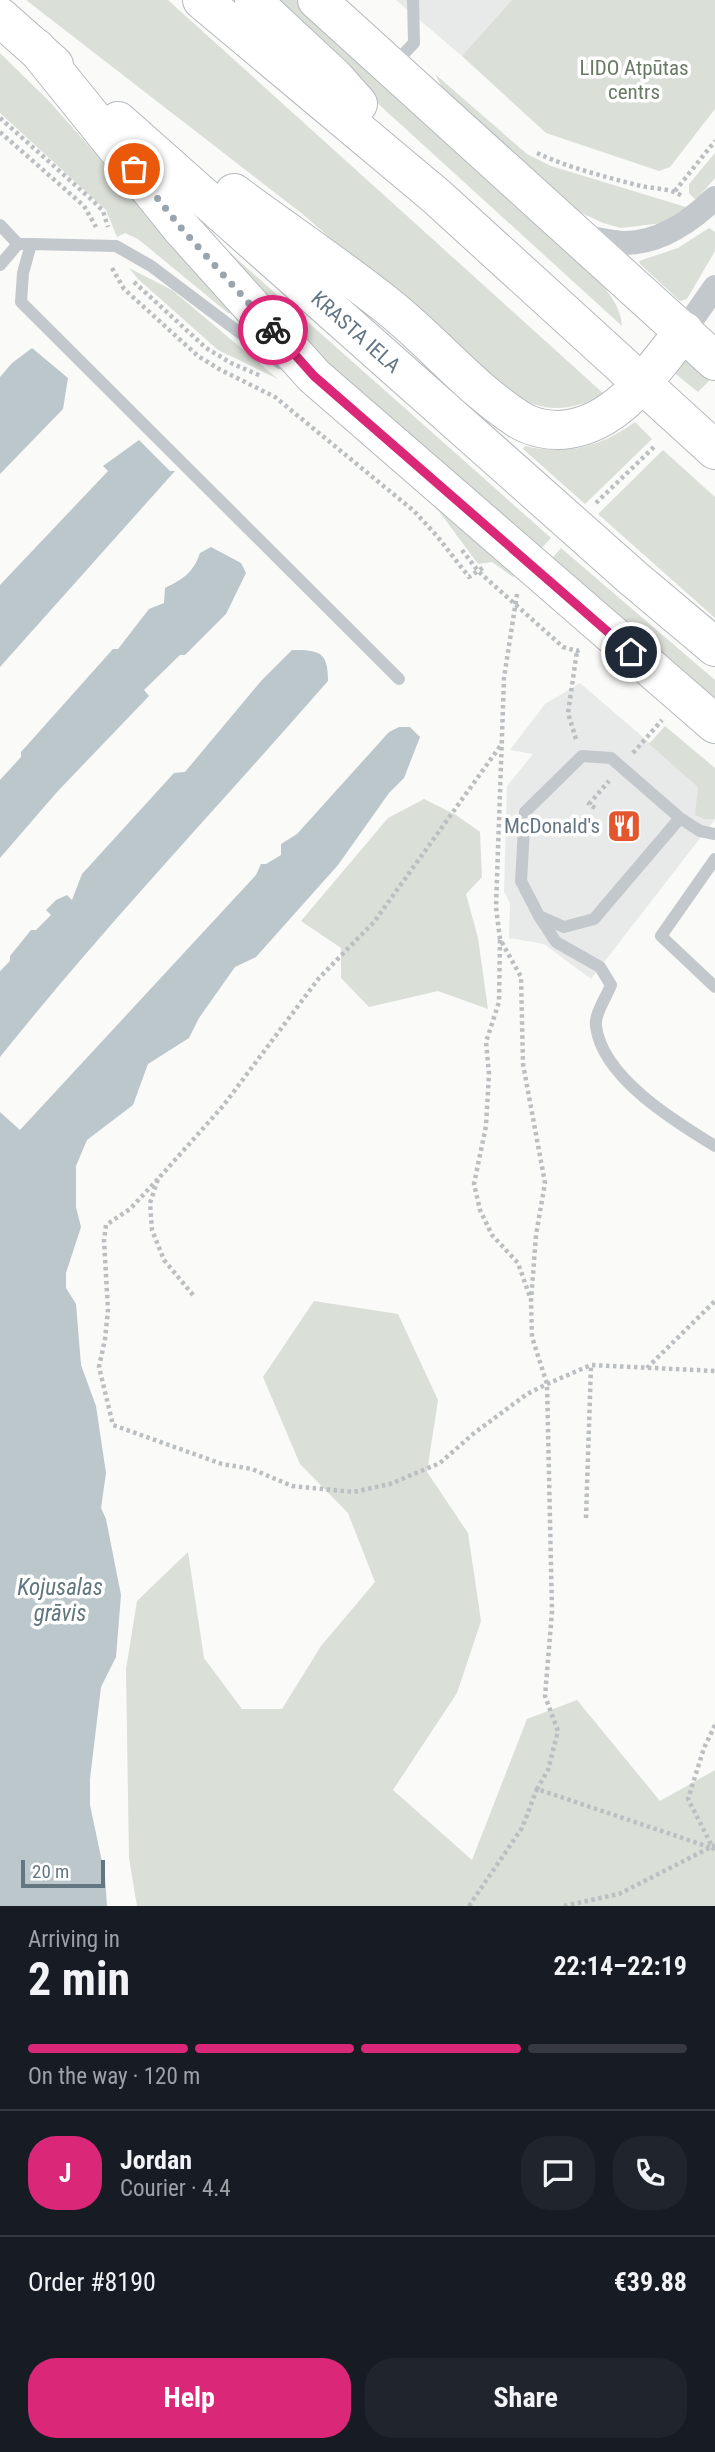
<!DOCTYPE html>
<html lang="en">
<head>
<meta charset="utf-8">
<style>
  :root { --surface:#171b24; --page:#20242c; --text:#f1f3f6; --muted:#9ea1a6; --line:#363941; --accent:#db2777 }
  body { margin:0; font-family:"Roboto Condensed",sans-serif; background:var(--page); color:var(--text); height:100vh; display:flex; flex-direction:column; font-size:26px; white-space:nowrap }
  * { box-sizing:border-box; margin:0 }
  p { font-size:23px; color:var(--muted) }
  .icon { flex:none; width:38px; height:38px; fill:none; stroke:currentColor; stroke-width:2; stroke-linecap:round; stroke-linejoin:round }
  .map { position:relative; height:1906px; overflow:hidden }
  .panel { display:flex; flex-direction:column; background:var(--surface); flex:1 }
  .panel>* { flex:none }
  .scale { position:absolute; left:21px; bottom:18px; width:84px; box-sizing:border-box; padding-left:7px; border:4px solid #657683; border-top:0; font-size:19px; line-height:24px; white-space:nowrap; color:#657683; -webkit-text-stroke:5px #fff; paint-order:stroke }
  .pin { position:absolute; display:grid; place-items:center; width:60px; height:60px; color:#fff; margin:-30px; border:4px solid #fff; border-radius:50%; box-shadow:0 2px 7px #0007 }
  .courier { position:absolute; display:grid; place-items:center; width:70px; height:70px; margin:-35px; border:5px solid #db2777; border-radius:50%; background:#fff; color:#222; box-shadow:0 2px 9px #0007 }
  .summary em { font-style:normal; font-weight:700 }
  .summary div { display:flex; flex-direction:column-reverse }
  .summary { display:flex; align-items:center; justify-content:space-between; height:119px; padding:0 28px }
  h1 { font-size:46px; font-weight:700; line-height:52px }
  .bar { display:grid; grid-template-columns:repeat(4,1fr); gap:10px 7px; align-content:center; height:84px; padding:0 28px }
  .bar i { height:9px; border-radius:5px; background:var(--line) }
  .bar .on { background:var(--accent) }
  .bar p { grid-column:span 4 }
  .line { display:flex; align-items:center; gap:18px; padding:0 28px; border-top:2px solid var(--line) }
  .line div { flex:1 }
  .round { display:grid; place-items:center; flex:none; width:74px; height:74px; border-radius:28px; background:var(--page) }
  .action { display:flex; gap:14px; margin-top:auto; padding:14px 28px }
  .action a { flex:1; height:80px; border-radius:28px; background:var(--accent); color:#fff; font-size:28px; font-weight:700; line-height:80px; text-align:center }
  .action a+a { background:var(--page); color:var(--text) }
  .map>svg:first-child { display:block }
  .built { fill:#e8e9e9 }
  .green { fill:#dadfd7 }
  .water { fill:#bbc7cb }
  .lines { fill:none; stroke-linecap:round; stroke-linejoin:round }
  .highway-casing { stroke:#b4b9bd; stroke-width:40 }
  .path { stroke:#bbbfc2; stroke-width:4.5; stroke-dasharray:3.5 3.5; stroke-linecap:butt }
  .lane { stroke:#c3c8cc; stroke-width:12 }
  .street { stroke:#c3c8cc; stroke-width:24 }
  .highway { stroke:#fff; stroke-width:38 }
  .done { stroke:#99a4ac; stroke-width:7; stroke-dasharray:0 12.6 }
  .route { stroke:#db2777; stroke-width:9 }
  .labels { text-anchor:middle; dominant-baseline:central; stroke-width:7; stroke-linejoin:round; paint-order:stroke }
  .park-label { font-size:21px; fill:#687a64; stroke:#fff }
  .street-label { font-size:21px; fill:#657683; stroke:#fff }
  .poi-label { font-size:21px; fill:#657683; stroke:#fff; text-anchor:end }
  .water-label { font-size:23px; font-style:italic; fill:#60757c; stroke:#fff }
</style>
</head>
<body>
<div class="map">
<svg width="715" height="1906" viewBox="0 0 715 1906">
  <rect width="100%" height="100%" fill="#fafaf8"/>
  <path class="built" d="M396,0H513L462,56Z
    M580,683L700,786L696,816L715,819L591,979L544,944L509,938L510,903L504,892L507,786L533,754L510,750L545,704Z"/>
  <path class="green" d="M26,0H168L604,394C559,419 529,408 490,380L305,216Z
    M269,0H296L590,271C604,287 621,304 622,326L317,48Z
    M512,0H715V109L670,167L659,171L546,133L462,56Z
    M0,53L49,101L233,309V314L228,313L138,239L125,233L117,237L106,210L0,113Z
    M435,74L527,154L551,166L686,207L663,223L621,228L603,223L571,208L443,89Z
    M715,153V178L696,200L689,193V184Z
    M194,221L551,538L539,551L320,362Z
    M709,228L715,232V251L687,299L680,301L640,264L639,261L678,248Z
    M129,268L172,290L278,379L218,350L138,279Z
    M682,356L710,380L698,392L672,371Z
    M635,422L652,439L585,504L523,449L525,446C566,456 601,447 635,422Z
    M663,450L715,497V618L598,514Z
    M438,510L516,576L513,577L492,562L478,564Z
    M561,548L715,680V703L550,561Z
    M665,726L715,768V819H704L695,815L698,787L649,744Z
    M424,799L456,815L480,832L482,877L466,894L478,938L488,1009L438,991L369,1007L341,978V948L301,921L388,818Z
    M314,1301L398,1314L438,1400L427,1472L468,1533L481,1621L457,1693L393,1790L472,1860L527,1719L577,1700L660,1801L715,1770V1906H137L129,1858L126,1669L137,1601L188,1552L204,1658L242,1709H282L321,1646L375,1582L348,1513L300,1464L263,1377Z"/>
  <path class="water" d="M32,348L68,378L63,409L0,474V377L12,363Z
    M139,440L170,471H175L0,667V585L108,471L103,466Z
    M211,547L241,563L246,573L226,614L185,655H180L144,690L149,696L57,792L0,858V780L21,757V752L113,649H118L149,609L164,603L165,588C183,579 193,573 200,553Z
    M292,650C319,650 328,651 328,681C219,806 104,927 0,1057V971L10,961V956L31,930H36L51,915L46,910L56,900L67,895L72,900L82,874L174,773L185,772L261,681Z
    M399,727H410L420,737L404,778L389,793L338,865L256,957L235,967L199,1018L189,1038L148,1064L133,1105L87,1140L76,1166V1207L81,1227L66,1273V1288L76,1304L81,1365L96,1406L106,1473L101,1508L106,1519L121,1595L116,1657L101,1687L90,1779V1805L105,1876L107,1906H0V1112L20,1130L256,875L261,864H266L281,855V844L297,834L389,732Z"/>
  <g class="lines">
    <g class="highway-casing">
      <g id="highway">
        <path d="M202,0L436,196L715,450"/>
        <path d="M254,0L260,8L336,79L358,104"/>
        <path d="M317,0L715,361"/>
        <path d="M0,17L54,65"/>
        <path d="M36,48L182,229L314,376L715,724"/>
        <path id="s1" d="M118,121L633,578L715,647"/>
        <path d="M234,193C285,231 339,267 389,307C433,342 470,388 518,419C532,428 552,432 569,429C621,421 653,369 684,331"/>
      </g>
    </g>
    <path class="path" d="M0,118L92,200L103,211L108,227
      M0,132L84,206L96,227
      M537,153C569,168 606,177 641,186C654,189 671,188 682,196
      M675,191L715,141
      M112,268L124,289L198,356L219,369L275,397L414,511L437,536L469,577L484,567
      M134,282L206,348L231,363L261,376
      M596,503L656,445
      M462,550L478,571L563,647L577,651L581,649
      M517,594L504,678L496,907L500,939L521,977L523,1064L545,1183L536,1235L531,1301L532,1337L547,1384L552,1612L545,1696L558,1731L548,1770L537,1789
      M576,739L568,713L577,651
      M633,753L662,720
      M595,808L589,804L609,781
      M500,940L499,1002L486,1042L489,1074L486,1126L474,1184L480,1210L492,1235L518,1263L530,1297
      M158,1179L130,1209L106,1225L104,1240L108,1310L105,1339L99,1367L113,1425L222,1464L252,1469L292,1486L353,1492L390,1484L440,1463L473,1434L527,1394L547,1384L591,1365L715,1371
      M193,1295L164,1260L152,1230L150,1203L158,1179L223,1106L319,978L374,922L501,745
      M647,1368L715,1301
      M586,1518L591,1365
      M715,1725L704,1748L688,1799L715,1852
      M469,1906L522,1828L537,1789L712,1848
      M564,1906L619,1894L715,1845"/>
    <path class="lane" d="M393,65L414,43L413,0
      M0,225L18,244H31L23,273L21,302L399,679
      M31,244L116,246L151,266L280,363
      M0,265L18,244
      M680,818L594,919L564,927L539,916L521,881L525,812L582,756L611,758L680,818L700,831L715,834
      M715,859L661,936L715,987
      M539,916L556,942L600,967L611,985C607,996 594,1014 596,1026C602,1077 674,1121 715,1146"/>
    <path class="street" d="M579,236C593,238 608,242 623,243C659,244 690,222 715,198
      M684,331L715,287"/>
    <use href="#highway" class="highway"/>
  </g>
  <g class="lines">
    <path class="done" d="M134,169L182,229L273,330"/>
    <path class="route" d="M273,330L314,376L631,652"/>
  </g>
  <defs>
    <g id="restaurant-square" transform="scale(1.75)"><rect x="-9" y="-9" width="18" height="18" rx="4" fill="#e4572e" stroke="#fff"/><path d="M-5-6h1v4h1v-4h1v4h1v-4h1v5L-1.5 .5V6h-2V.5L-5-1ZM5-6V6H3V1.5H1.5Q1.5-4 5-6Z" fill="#fff"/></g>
  </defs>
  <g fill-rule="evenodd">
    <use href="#restaurant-square" x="624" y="826"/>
  </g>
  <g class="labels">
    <g class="park-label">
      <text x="634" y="68">LIDO Atpūtas<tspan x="634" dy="24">centrs</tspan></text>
    </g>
    <g class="street-label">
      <text stroke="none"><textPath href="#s1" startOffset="318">KRASTA IELA</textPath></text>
    </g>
    <g class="poi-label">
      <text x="600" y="826">McDonald's</text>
    </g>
    <g class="water-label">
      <text x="60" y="1587">Kojusalas<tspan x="60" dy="26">grāvis</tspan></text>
    </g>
  </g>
</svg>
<div class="scale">20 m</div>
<div class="pin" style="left:134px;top:169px;background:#ea580c"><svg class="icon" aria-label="bag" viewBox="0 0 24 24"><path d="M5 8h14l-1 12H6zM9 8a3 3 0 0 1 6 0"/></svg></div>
<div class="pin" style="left:631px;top:652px;background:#1f2937"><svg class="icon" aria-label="home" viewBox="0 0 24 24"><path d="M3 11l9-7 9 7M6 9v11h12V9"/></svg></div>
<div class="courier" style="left:273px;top:330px"><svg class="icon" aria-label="bike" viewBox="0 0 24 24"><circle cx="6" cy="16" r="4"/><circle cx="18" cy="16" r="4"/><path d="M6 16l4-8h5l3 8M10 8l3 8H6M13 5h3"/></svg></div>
</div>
<section class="panel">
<div class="summary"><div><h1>2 min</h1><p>Arriving in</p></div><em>22:14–22:19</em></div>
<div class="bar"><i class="on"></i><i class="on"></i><i class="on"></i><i></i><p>On the way · 120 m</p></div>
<div class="line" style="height:126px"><b class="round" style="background:var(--accent);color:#fff">J</b><div><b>Jordan</b><p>Courier · 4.4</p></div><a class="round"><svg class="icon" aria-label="chat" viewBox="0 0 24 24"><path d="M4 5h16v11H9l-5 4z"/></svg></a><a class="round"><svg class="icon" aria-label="phone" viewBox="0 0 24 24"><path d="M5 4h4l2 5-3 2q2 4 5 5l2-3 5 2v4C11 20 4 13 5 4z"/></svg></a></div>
<div class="line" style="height:91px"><div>Order #8190</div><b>€39.88</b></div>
<div class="action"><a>Help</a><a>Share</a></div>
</section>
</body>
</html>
